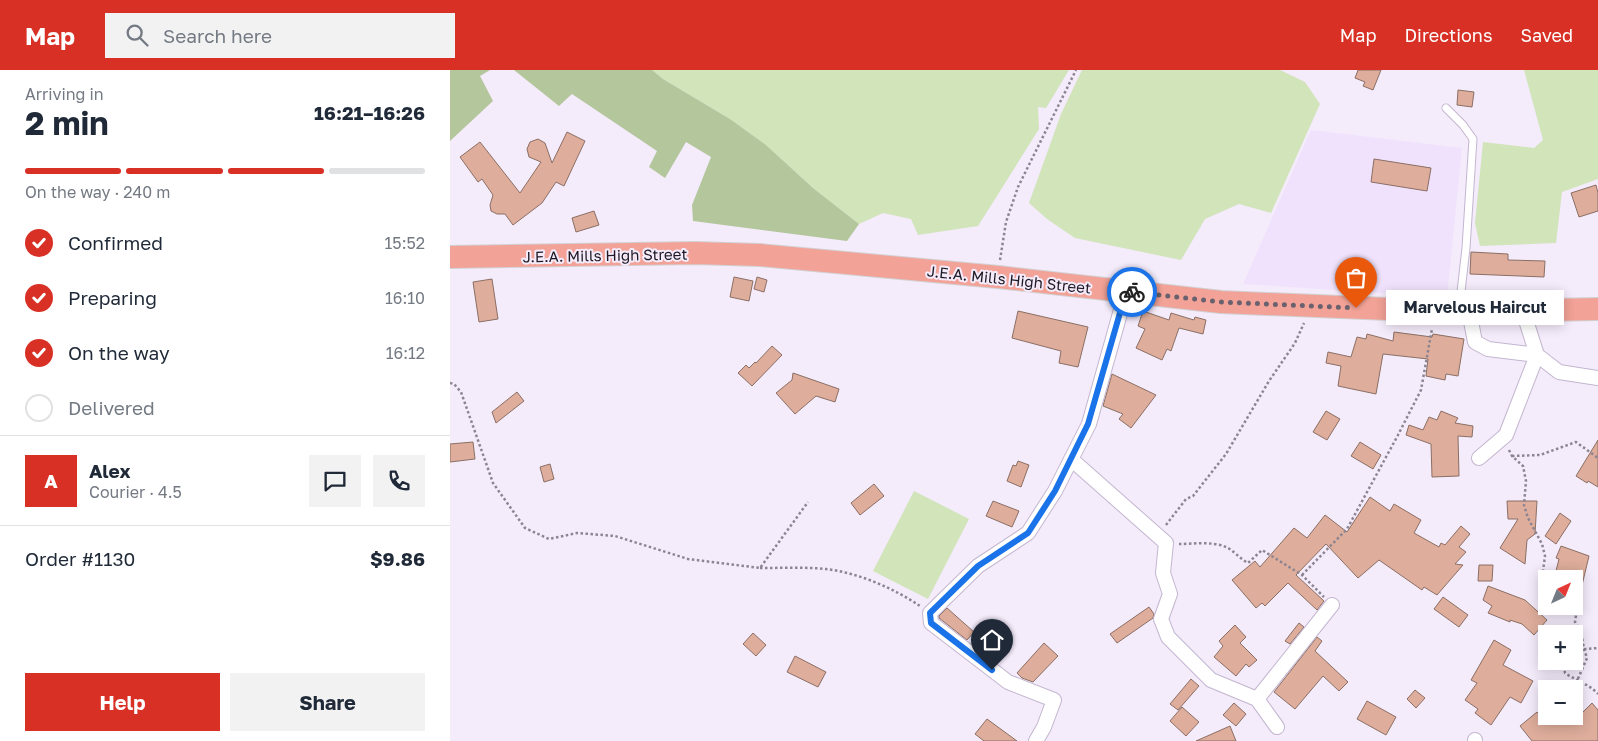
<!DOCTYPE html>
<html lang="en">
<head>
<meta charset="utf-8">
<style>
  :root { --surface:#fff; --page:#f2f2f3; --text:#1f2937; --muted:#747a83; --line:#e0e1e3; --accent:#d93025 }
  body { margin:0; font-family:"Golos Text",sans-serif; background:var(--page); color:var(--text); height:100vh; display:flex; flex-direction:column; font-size:19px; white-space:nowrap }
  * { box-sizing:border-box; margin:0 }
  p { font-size:16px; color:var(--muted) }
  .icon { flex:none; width:28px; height:28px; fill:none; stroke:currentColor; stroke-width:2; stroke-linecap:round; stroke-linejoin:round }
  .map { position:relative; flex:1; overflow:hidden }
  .sheet { display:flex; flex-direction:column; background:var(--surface); width:450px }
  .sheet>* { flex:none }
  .needle { width:32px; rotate:43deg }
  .tools { position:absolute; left:1088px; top:500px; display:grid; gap:10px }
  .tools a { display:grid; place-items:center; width:45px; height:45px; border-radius:0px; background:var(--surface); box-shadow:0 2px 12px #0003; font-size:25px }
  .pin { position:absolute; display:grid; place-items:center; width:42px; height:42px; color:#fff; margin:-51px -21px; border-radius:50% 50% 50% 0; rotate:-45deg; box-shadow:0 0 5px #0007 }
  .pin .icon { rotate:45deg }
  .courier { position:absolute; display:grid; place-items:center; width:50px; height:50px; margin:-25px; border:4px solid #1a73e8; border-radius:50%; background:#fff; color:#222; box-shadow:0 1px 6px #0007 }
  .bubble { position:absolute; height:35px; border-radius:0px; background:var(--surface); box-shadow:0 2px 12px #0003; font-size:16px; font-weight:700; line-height:35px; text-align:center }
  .overview em { font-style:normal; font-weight:700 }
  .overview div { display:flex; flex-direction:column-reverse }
  .overview { display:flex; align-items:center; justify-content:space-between; height:85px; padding:0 25px }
  h1 { font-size:32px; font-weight:700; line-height:38px }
  .bar { display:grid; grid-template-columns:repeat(4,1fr); gap:8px 5px; align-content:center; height:60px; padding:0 25px }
  .bar i { height:6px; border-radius:4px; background:var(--line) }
  .bar .current { background:var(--accent) }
  .bar p { grid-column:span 4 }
  .line { display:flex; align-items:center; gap:12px; padding:0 25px; border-top:1px solid var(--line) }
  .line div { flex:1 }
  .round { display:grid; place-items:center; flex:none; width:52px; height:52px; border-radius:0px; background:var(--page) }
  ol { padding:0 25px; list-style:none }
  li { display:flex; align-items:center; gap:15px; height:55px }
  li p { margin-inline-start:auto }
  li .icon { padding:5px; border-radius:50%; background:var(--accent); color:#fff; stroke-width:4 }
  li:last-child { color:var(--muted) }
  li i { width:28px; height:28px; border:2px solid var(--line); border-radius:50% }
  .cta { display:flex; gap:10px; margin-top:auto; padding:10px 25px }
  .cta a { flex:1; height:58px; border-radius:0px; background:var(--accent); color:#fff; font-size:20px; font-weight:700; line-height:58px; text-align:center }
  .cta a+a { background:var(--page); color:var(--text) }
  header { display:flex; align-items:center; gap:30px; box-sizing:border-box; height:70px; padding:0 25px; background:var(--accent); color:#fff }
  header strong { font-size:24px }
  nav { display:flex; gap:28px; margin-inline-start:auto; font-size:18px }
  .search { width:350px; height:45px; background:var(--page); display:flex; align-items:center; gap:12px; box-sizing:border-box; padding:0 18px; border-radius:0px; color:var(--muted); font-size:19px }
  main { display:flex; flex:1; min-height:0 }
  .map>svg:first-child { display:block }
  .built { fill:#f0e2fc }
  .green { fill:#d1e4ba }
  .forest { fill:#b4c69b }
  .building { fill:#dead9b; stroke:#8b6f65 }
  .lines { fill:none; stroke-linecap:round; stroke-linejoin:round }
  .service-casing { stroke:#c3b6cf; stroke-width:9 }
  .minor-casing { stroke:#c3b6cf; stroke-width:16 }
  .trunk-casing { stroke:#d2d1d3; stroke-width:24 }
  .path { stroke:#8c8591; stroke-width:2.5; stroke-dasharray:2.5 2.5; stroke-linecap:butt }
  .service { stroke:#fff; stroke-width:7 }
  .minor { stroke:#fff; stroke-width:14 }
  .trunk { stroke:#f2a297; stroke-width:22 }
  .done { stroke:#69626e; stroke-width:5; stroke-dasharray:0 9 }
  .route { stroke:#1a73e8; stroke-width:6 }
  .labels { text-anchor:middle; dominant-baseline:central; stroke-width:4; stroke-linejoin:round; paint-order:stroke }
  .street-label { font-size:15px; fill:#1e1922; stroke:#f4ebfb }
</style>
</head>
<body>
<header>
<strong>Map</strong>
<div class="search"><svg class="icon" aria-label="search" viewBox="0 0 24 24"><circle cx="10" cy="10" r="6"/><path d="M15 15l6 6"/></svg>Search here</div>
<nav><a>Map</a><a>Directions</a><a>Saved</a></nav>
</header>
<main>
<section class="sheet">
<div class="overview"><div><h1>2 min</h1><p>Arriving in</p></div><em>16:21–16:26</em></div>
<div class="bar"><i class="current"></i><i class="current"></i><i class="current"></i><i></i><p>On the way · 240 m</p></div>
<ol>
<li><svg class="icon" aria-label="check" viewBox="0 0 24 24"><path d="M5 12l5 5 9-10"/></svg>Confirmed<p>15:52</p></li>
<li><svg class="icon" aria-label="check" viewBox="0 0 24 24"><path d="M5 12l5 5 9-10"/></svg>Preparing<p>16:10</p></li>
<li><svg class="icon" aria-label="check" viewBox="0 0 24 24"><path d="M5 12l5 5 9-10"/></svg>On the way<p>16:12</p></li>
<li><i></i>Delivered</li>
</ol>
<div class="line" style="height:90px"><b class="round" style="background:var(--accent);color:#fff">A</b><div><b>Alex</b><p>Courier · 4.5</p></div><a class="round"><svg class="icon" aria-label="chat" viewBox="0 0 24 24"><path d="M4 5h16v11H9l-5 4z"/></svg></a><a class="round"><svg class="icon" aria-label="phone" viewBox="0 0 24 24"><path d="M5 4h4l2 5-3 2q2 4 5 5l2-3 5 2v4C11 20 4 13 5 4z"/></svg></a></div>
<div class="line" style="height:65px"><div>Order #1130</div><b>$9.86</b></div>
<div class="cta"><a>Help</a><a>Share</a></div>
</section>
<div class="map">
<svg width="1148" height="671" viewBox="0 0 1148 671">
  <rect width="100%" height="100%" fill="#f4ebfb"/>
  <path class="built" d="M861,60L1012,78L997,227L793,214Z"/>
  <path class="green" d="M202,0H619L596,38L588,37L589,59L528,156L468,165L461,149L433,143L409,154L363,118L316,75L280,49L213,9Z
    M632,0H830L855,12L870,34L821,143L789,134L755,149L731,190L625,168L597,149L579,133L611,44Z
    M1074,0H1148V109L1112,122L1106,173L1030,176L1025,153L1033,72L1084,78L1093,70Z
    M464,421L519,449L478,529L423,501Z"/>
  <path class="forest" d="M0,0H40L30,6L43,31L0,71Z
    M64,0H202L213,9L280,49L316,75L363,118L409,154L397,171L243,151L242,135L261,87L236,72L215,108L199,97L207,81L122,24L109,36Z"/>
  <path class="building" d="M908,0H931L923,20L913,16L915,12L905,8Z
    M1008,20L1024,22L1022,37L1007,35Z
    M117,62L135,71L114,116L106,112L92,133L63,155L55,144H47L41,141L40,135L43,125L32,109L28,112L10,87L30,72L70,123L91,92L79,87L77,79L80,72L88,69L95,73L102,93Z
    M924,89L981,98L977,121L921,112Z
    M1146,115L1148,123V141L1129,147L1121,123Z
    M144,141L149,155L126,162L122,148Z
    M1021,182L1058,184V190L1095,191L1094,207L1020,204Z
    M284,207L303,211L299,231L280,227Z
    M307,207L317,210L314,222L304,219Z
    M42,209L48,249L29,252L23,212Z
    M568,241L638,257L628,297L609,293L611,281L562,268Z
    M693,241L719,250L721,243L744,250L745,247L756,250L753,264L729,258L721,281L717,279L712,290L686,278L695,259L688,256Z
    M944,262L982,267L983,264L1014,269L1008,306L996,304L995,310L976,306L978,289L933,284L926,324L888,316L891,296L876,293L878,282L901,287L907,267L916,269L917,264L943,271Z
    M322,276L332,285L302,316L288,303L296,295L299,298L305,292L306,293Z
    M343,303L389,319L385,332L366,326L345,344L326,323L342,310Z
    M662,304L706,325L681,358L669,349L673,344L653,336Z
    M67,322L74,331L46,353L42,342Z
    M876,341L890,349L877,370L863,362Z
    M991,341L1008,348L1005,353L1023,356L1022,367L1008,366L1009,406L982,407L981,374L956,365L959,355L973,360L979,347L987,350Z
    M1148,370V417L1138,411L1137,413L1126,406Z
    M23,372L25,389L0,392V374Z
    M910,372L931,385L923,399L901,386Z
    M568,391L579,395L571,417L557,411L563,395L566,396Z
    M100,394L104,409L94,412L90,397Z
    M424,414L434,426L410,445L401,433Z
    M920,427L940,441L944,434L971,450L964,463L989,477L991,473L995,475L1011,456L1020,464L1009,477L1016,482L1005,494L1013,495L987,525L974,517L972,520L929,490L908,508L876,474L846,505L874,531L867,540L838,513L815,536L812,533L806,538L782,510L805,491L810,497L844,458L857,468L875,445L897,462Z
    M543,431L569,441L562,457L536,446Z
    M1057,431H1087L1085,464L1077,470L1075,494L1050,478L1068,449H1058Z
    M1110,443L1121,451L1106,474L1095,466Z
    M1111,476L1139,486L1128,532L1124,531V509H1104L1109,489L1106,488Z
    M1029,495H1043L1042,511H1028Z
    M1038,516L1075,530L1097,550L1084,565L1072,554L1060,550V552L1038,543L1042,536L1033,530Z
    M993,527L1018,545L1009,557L984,539Z
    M699,537L704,544L703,548L667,573L660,564Z
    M497,538L524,562L517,570L489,548V546Z
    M849,553L854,557L840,574L835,571Z
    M785,555L796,567L790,573L807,590L799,597L796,594L786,606L764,587L773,576L769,571Z
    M303,563L316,575L306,586L293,574Z
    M867,567L872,571L865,581L898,612L889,621L873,606L845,639L824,622Z
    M1044,570L1061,580L1053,595L1083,611L1071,633L1060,627L1041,655L1025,643L1028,639L1015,630L1027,613L1021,610Z
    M594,573L608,586L583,612L572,608L567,603Z
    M345,586L376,602L368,617L337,602Z
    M741,609L749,616L728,640L720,634Z
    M965,620L975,628L966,638L957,629Z
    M917,631L946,647L936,665L907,649Z
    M784,633L796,644L786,656L773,645Z
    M1142,633L1148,640V671H1082L1070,656L1087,642L1090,646H1129Z
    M732,637L749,652L736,666L720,651Z
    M537,649L567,671H534L525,664Z
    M780,656L786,671H746Z"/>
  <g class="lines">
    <g class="service-casing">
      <path id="service" d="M996,38L1013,55L1023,69L1016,178L1009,239"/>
    </g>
    <g class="minor-casing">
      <path id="minor" d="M1019,241L1025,272L1038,279L1087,285L1056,365L1029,388
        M1073,241L1087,285L1109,302L1148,308
        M621,389L716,473L713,503L720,524L711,549L718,567L761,610L807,629L827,657
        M807,629L882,535
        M586,671L594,657L604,630L558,612L481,553L480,543L528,496L578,463L605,421L639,354L676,222
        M1025,671V670"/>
    </g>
    <g class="trunk-casing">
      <path id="trunk" d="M0,187L245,183L310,185L548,207L771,232L1009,242L1148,239"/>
    </g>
    <path class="path" d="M550,190L556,152L568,117L626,0
      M0,313L4,314L11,322L43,413L75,458L99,469L127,463L165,466L238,489L310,498L358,432
      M1059,380L1062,386L1073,396L1076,411L1074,435L1078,448L1092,474L1095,486L1093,501L1096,512
      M1062,386L1090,385L1126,372L1148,388
      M716,455L736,429L743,426L776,384L819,311L845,273L854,253
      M729,474C743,474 762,471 776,477C783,480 789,488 798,493L812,480L852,505L874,527
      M310,498C332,498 354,497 376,499C409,503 443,518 470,536
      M852,505L897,459L948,365L971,320L982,259
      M1124,525L1129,526L1125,552L1131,562L1134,579L1137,588L1127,611
      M1124,580L1148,578
      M1113,591L1115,603C1127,611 1139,614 1148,624"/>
    <use href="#service" class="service"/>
    <use href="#minor" class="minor"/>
    <use href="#trunk" class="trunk"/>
  </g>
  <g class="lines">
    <path class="done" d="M682,222L771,232L906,238"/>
    <path class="route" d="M542,600L481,553L480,543L528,496L578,463L605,421L638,354L676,222H682"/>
  </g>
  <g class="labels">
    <g class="street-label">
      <text transform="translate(155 185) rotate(-1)">J.E.A. Mills High Street</text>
      <text transform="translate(559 209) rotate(6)">J.E.A. Mills High Street</text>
    </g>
  </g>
</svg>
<div class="tools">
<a><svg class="needle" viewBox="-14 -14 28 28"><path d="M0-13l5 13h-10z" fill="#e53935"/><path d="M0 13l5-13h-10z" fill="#747a83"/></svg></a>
<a>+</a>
<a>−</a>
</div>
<div class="pin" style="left:906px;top:238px;background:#ea580c"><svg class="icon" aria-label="bag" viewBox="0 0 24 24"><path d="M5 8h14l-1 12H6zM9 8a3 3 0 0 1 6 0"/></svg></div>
<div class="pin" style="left:542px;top:600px;background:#1f2937"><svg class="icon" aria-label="home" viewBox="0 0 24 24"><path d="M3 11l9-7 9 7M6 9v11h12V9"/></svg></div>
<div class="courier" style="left:682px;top:222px"><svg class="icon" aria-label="bike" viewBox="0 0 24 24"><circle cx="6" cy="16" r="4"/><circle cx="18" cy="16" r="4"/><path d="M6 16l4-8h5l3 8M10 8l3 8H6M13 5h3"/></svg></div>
<div class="bubble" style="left:936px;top:220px;width:178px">Marvelous Haircut</div>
</div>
</main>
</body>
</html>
